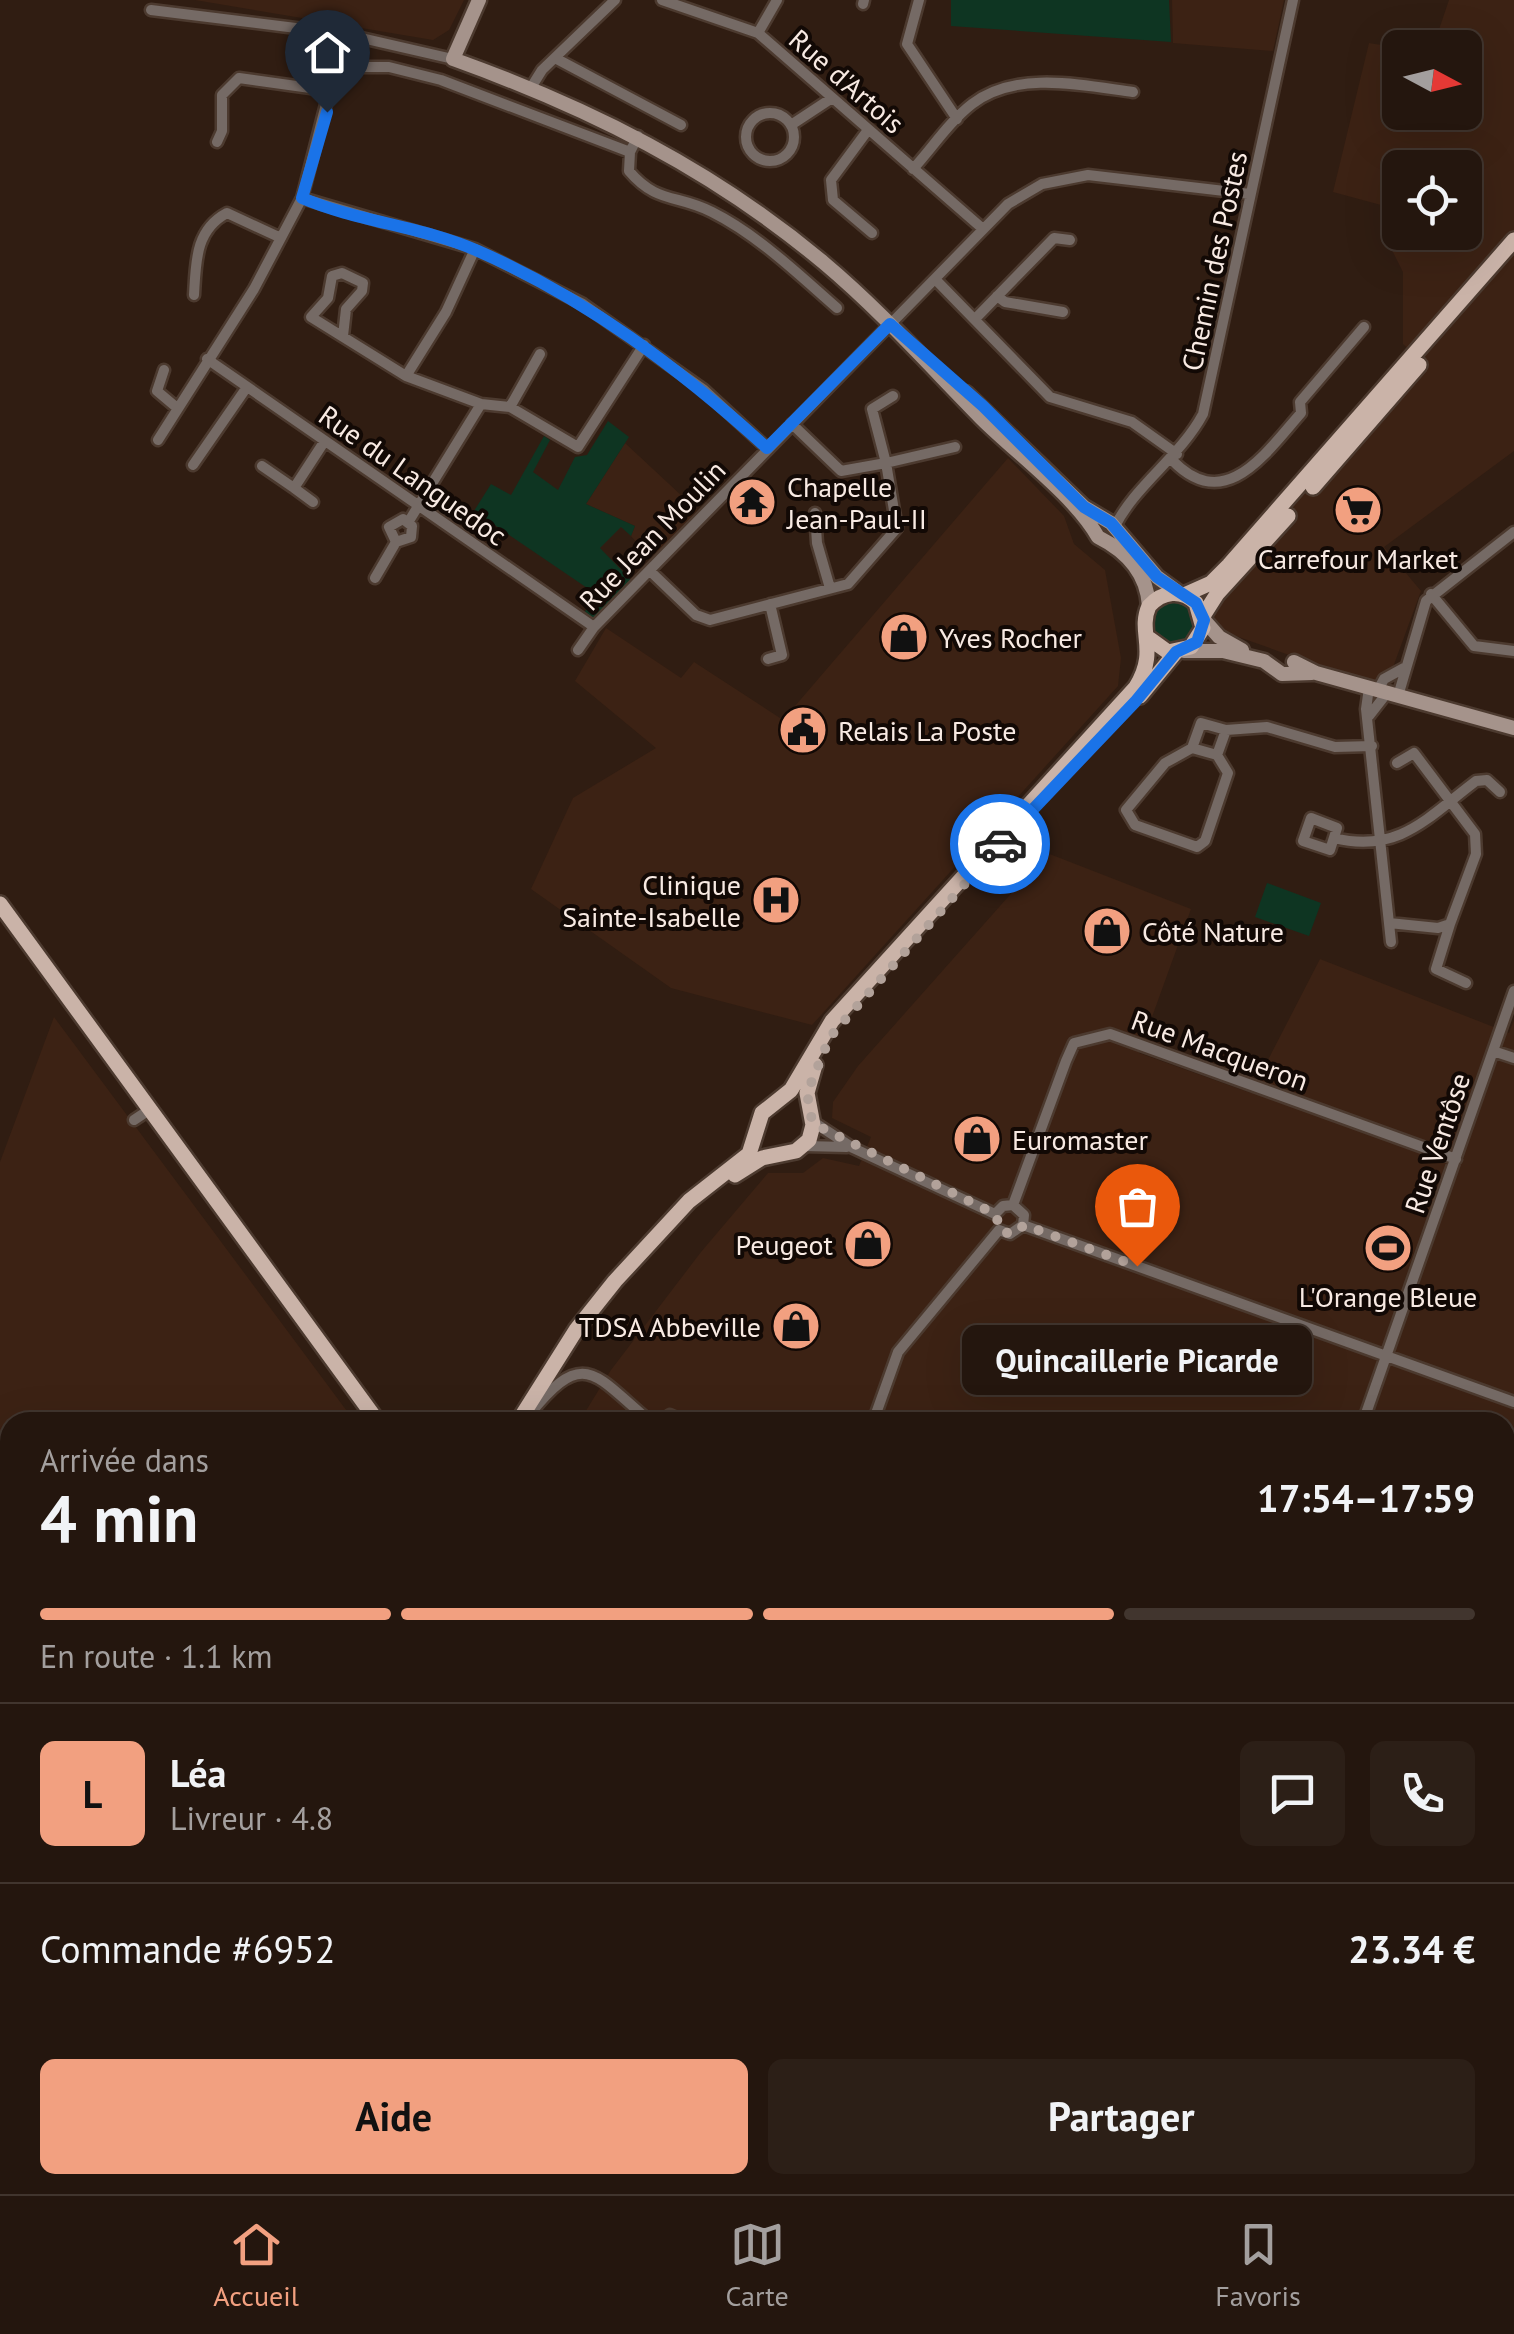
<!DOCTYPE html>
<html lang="fr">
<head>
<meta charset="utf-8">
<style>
  :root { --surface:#24160e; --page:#2c1f17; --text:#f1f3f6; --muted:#a39f9e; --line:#41352e; --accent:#f2a080 }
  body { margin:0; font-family:"PT Sans",sans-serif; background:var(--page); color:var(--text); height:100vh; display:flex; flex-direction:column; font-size:38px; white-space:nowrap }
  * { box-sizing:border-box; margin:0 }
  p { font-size:32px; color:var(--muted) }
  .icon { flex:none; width:55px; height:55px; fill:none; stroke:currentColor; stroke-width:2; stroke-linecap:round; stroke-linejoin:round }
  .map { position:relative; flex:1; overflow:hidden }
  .panel { position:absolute; left:0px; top:1412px; width:1515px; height:782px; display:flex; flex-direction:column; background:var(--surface); border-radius:30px 30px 0 0; box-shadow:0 10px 40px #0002,0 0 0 2px var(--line) }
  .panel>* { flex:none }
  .needle { width:65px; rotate:97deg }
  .tools { position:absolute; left:1382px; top:30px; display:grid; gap:20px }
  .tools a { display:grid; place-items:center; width:100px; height:100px; border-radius:15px; background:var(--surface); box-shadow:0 10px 40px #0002,0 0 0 2px var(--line); font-size:50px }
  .pin { position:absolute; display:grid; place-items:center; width:85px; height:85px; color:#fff; margin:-102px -42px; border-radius:50% 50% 50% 0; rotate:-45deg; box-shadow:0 0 10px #0007 }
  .pin .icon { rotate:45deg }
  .courier { position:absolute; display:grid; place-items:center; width:100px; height:100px; margin:-50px; border:8px solid #1a73e8; border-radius:50%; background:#fff; color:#222; box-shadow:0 2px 12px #0007 }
  .bubble { position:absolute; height:70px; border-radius:15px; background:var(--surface); box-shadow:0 10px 40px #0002,0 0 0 2px var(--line); font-size:32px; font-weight:700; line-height:70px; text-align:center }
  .overview em { font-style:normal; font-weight:700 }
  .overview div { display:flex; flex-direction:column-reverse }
  .overview { display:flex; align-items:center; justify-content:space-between; height:170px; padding:0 40px }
  h1 { font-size:65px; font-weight:700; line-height:75px }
  .bar { display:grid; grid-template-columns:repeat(4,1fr); gap:15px 10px; align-content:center; height:120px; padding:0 40px }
  .bar i { height:12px; border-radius:8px; background:var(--line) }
  .bar .on { background:var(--accent) }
  .bar p { grid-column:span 4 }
  .line { display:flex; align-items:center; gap:25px; padding:0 40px; border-top:2px solid var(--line) }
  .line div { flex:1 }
  .round { display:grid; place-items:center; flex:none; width:105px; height:105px; border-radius:15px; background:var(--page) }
  .button { display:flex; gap:20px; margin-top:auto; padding:20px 40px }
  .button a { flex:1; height:115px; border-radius:15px; background:var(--accent); color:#111; font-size:40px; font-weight:700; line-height:115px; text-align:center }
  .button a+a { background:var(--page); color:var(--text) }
  .tab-bar { display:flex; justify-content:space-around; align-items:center; height:140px; border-top:2px solid var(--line); background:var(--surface); font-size:28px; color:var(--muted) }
  .tab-bar a { display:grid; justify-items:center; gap:5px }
  .tab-bar .on { color:var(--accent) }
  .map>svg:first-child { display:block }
  .built { fill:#3c2214; fill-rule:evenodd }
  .green { fill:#0e3522 }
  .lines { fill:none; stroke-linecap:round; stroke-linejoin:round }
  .street-casing { stroke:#4c3a2f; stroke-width:15 }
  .secondary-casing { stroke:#4c3a2f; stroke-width:19 }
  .primary-casing { stroke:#4c3a2f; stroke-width:20 }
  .highway-casing { stroke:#4c3a2f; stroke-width:22 }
  .street { stroke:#756a65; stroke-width:10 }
  .secondary { stroke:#a5938b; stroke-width:14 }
  .primary { stroke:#cab3a8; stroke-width:15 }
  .highway { stroke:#ecd1c3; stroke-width:18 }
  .done { stroke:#b2a29a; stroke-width:10; stroke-dasharray:0 18 }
  .route { stroke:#1a73e8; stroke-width:12 }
  .labels { text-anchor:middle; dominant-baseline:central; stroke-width:8; stroke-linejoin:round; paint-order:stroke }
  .street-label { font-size:28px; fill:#f8eae3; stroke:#120905 }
  .poi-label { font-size:28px; fill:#f8eae3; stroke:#120905; text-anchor:start }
</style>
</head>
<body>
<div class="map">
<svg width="1514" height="2194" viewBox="0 0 1514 2194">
  <rect width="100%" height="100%" fill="#301d12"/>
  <path class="built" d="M195,0H464L449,30L433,40Z
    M1172,0H1284L1273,51L1173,43Z
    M1449,0H1514V451L1384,547L1421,591L1385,689L1219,630L1205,599L1420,359L1403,344V272L1383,232L1392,208L1333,192L1369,43L1400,48V112H1465V48L1433,47ZM1400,168H1465V232H1400Z
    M625,443L697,510L662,552L638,544L631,536L635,526L586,504Z
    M1008,458L1064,516L1074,544L1105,570L1121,658L1118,686L812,1025L671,988L531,889L573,798L656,748L575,681L606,628L681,678L694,662L783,720Z
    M1047,853L1191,909L1139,1053L1251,1093L1320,959L1509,1033L1514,1020V2078L1505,2068V1422H579L611,1370L701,1252L768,1173H803L823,1158L859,1166L871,1137L832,1118L833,1102L858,1066Z
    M54,1017L355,1422H10V1668L0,1677V1162Z
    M10,2025V2185H172L168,2194H0V2037Z"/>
  <path class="green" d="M951,0H1169L1171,42L951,26Z
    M608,421L629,437L586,504L635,526L631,536L621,527L600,548L631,580L594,619L584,613L596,594L474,511L491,484L511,495L544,436L550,440L533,472L558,490L575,457L587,455Z
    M1152 623a22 22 0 1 1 44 0a22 22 0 1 1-44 0Z
    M1267,883L1321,903L1309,936L1255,917Z"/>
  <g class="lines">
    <g class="street-casing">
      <path id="street" d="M662,0L758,33L983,229
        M919,0L907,44L957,119
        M863,4L864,0
        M151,10L344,34L453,59
        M758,33L777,0
        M555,58L681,125
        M337,67H389L441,80L630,152
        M532,86L542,70L615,0
        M746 137a24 24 0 1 1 48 0a24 24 0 1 1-48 0Z
        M791,125L832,98
        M868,130L831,180L833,200L872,233
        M638,136L630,152L629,171C657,204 677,194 712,212C758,235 798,274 837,308
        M217,142L222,131V95L239,78L332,91
        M913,169C932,148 950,121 972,104C1016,70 1082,85 1133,92
        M302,198L475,249L583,304L703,389L767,448
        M475,249L446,312L406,376L481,404L510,407L578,447L644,345
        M935,279L1050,397L1132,422L1177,454
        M194,295C196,262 195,230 227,213L281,238
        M997,296L1005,302L1063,312
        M975,319L1054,238L1070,240
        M343,336L346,309L362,291L363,283L342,273L332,276L328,298L311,317L406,376
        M207,359L594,627
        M164,370L157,391L176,407
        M893,396L872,409L886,463L955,447
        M510,407L540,354
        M158,440L254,289L302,198L344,34
        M1172,460C1225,515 1265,454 1301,413L1300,402L1364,327
        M193,465L247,387
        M262,466L294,488L324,442
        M294,488L313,502
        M815,513L817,543L830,588
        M409,521L481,404
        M1114,528C1135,485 1180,457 1203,414L1293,0
        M650,571L696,615L710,620L848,584L897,528L886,463L841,471L792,424
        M375,578L396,542L411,537L412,526L403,519L389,527L396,542
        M1431,594L1474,646L1514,651
        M578,650L594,627L1008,204L1042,184L1088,175L1250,194
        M768,659L782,655L770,604
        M1369,688L1366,709L1391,942
        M1378,690L1384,679L1404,668
        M1398,696L1426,601L1514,532
        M1369,716L1387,693
        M1226,730L1267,727L1335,747L1372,746
        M1192,748L1217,755L1228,773L1205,841L1197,847L1135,825L1126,810L1165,763Z
        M1192,748L1201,723L1226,730L1217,755
        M1311,818L1337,828L1330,850L1303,841Z
        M1334,838C1399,854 1428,817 1476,781L1487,780L1500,792
        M1389,923L1438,928L1450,924L1476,854L1475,834L1414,753L1397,763
        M1450,924L1436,969L1466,983
        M1493,1051L1514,1058
        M134,1120L149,1110
        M812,1121L853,1148L995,1214
        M804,1146L847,1147
        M1013,1205L1066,1061L1074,1043L1110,1034L1456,1159
        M995,1214L1003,1206L1013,1205L1024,1215L1023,1225
        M1023,1225L1514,1402
        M999,1230L1010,1234L1023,1225
        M530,1414C585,1345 595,1376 651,1422
        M659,1422L670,1415L686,1422
        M873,1422L898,1352L999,1230
        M1363,1422L1514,991
        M0,1659L10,1649
        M1505,1724L1514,1725
        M159,2194L162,2185
        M317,2194V2185"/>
    </g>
    <g class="secondary-casing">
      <path id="secondary" d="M479,0L453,59C589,108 712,169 824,263C880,310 929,365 981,418C1016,453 1074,495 1098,537C1126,551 1147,573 1149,606
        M966,393L1084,507L1111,523L1157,577L1179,593
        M1204,620L1219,637L1242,650
        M1184,651H1223L1264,661L1282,674L1312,673
        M1294,662L1316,673L1514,728"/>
    </g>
    <g class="primary-casing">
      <path id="primary" d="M1313,487L1419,365
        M1184,595L1211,583L1229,565L1514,240
        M1203,616L1217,594L1288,516
        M1140,696L1176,652
        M0,904L378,1422
        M735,1175L762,1158L796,1151L809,1140L813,1125L807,1093L815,1065
        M518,1422L576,1330L615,1281L689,1201L749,1154L762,1113L791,1090L832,1021L1136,687C1159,649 1137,633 1149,606C1163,591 1181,589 1196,603L1203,628L1191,647L1168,652L1150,639
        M0,1983L10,1971
        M1505,2097L1514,2104"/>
    </g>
    <g class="highway-casing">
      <path id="highway" d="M1505,2165L1514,2171
        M1376,2185L1377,2194
        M1297,2194L1305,2185"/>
    </g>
    <use href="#street" class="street"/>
    <use href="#secondary" class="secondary"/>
    <use href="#primary" class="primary"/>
    <use href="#highway" class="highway"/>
  </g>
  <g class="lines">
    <path class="done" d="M1000,844L830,1037L807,1093L812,1121L822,1128L995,1214L1002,1232L1014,1234L1024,1225L1137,1266"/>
    <path class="route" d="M327,112L302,198C358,222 422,226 478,251C587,299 679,368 767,448L890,324L983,406L1084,507L1111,523L1157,577L1196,603L1204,620L1197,642L1176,652L1135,702L1000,844"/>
  </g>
  <defs>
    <g id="temple-disc" transform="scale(2.5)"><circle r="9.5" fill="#f2a080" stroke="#120905"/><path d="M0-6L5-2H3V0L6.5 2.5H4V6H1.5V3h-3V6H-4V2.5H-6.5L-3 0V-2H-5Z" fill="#111"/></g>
    <g id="supermarket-disc" transform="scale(2.5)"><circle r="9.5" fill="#f2a080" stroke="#120905"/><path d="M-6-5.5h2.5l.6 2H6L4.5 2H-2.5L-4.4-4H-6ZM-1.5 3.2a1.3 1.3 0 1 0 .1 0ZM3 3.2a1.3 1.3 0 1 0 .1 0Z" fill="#111"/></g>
    <g id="shop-disc" transform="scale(2.5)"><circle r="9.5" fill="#f2a080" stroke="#120905"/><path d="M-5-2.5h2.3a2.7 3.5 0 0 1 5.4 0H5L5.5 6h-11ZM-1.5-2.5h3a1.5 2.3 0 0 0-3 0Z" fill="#111"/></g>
    <g id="civic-disc" transform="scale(2.5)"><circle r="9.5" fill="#f2a080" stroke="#120905"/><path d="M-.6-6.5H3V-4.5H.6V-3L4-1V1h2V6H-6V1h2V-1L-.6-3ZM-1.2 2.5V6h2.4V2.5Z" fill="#111"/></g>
    <g id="hospital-disc" transform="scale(2.5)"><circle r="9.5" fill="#f2a080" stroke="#120905"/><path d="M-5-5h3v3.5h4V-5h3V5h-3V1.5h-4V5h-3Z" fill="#111"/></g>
    <g id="stadium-disc" transform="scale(2.5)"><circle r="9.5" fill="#f2a080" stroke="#120905"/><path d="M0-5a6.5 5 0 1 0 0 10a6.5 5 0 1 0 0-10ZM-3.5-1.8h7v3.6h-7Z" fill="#111"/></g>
  </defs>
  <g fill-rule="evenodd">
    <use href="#temple-disc" x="752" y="502"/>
    <use href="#supermarket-disc" x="1358" y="510"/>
    <use href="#shop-disc" x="904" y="637"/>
    <use href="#civic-disc" x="803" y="730"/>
    <use href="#hospital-disc" x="776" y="900"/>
    <use href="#shop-disc" x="1107" y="931"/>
    <use href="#shop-disc" x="977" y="1139"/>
    <use href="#shop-disc" x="868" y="1244"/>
    <use href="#stadium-disc" x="1388" y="1248"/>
    <use href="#shop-disc" x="796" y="1326"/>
  </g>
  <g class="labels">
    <g class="street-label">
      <text transform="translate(847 81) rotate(41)">Rue d'Artois</text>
      <text transform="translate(1214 261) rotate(-78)">Chemin des Postes</text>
      <text transform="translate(413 475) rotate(35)">Rue du Languedoc</text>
      <text transform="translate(652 535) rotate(-46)">Rue Jean Moulin</text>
      <text transform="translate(1220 1050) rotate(20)">Rue Macqueron</text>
      <text transform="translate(1437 1143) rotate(-71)">Rue Ventôse</text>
    </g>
    <g class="poi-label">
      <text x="787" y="486">Chapelle<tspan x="787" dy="32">Jean-Paul-II</tspan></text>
      <text x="1358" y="558" text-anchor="middle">Carrefour Market</text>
      <text x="939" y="637">Yves Rocher</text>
      <text x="838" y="730">Relais La Poste</text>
      <text x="741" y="884" text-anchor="end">Clinique<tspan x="741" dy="32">Sainte-Isabelle</tspan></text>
      <text x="1142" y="931">Côté Nature</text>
      <text x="1012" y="1139">Euromaster</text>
      <text x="833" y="1244" text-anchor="end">Peugeot</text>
      <text x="1388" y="1296" text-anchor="middle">L'Orange Bleue</text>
      <text x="761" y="1326" text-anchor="end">TDSA Abbeville</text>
    </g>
  </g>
</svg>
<div class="tools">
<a><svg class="needle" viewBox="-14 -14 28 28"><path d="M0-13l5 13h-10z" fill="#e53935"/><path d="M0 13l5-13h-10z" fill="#a39f9e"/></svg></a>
<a><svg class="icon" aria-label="locate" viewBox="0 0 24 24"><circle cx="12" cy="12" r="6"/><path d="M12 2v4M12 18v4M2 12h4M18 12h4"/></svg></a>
</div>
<div class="pin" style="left:1137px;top:1266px;background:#ea580c"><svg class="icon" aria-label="bag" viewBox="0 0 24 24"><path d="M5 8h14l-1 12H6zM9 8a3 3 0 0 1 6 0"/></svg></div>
<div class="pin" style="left:327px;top:112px;background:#1f2937"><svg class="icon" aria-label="home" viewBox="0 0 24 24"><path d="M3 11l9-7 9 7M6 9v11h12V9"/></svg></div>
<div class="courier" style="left:1000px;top:844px"><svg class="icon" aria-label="car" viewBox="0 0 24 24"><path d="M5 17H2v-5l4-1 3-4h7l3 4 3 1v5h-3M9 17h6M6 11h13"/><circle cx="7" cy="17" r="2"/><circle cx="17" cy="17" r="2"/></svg></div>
<div class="bubble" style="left:962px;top:1325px;width:350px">Quincaillerie Picarde</div>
<section class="panel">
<div class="overview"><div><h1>4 min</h1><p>Arrivée dans</p></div><em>17:54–17:59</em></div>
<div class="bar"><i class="on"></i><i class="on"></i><i class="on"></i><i></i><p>En route · 1.1 km</p></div>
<div class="line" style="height:180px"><b class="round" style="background:var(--accent);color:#111">L</b><div><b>Léa</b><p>Livreur · 4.8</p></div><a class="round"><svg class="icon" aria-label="chat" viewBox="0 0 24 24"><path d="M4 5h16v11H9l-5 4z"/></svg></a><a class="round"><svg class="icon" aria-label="phone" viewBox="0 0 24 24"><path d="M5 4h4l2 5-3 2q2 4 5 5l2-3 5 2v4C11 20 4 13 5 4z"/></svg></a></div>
<div class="line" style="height:130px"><div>Commande #6952</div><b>23.34 €</b></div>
<div class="button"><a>Aide</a><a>Partager</a></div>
</section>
</div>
<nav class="tab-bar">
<a class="on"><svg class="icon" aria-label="home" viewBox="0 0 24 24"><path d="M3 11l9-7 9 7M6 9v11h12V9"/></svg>Accueil</a>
<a><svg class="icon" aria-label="map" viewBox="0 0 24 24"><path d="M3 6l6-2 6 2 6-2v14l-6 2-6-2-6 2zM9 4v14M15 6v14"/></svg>Carte</a>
<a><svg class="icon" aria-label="saved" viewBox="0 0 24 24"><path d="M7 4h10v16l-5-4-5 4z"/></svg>Favoris</a>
</nav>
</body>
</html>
